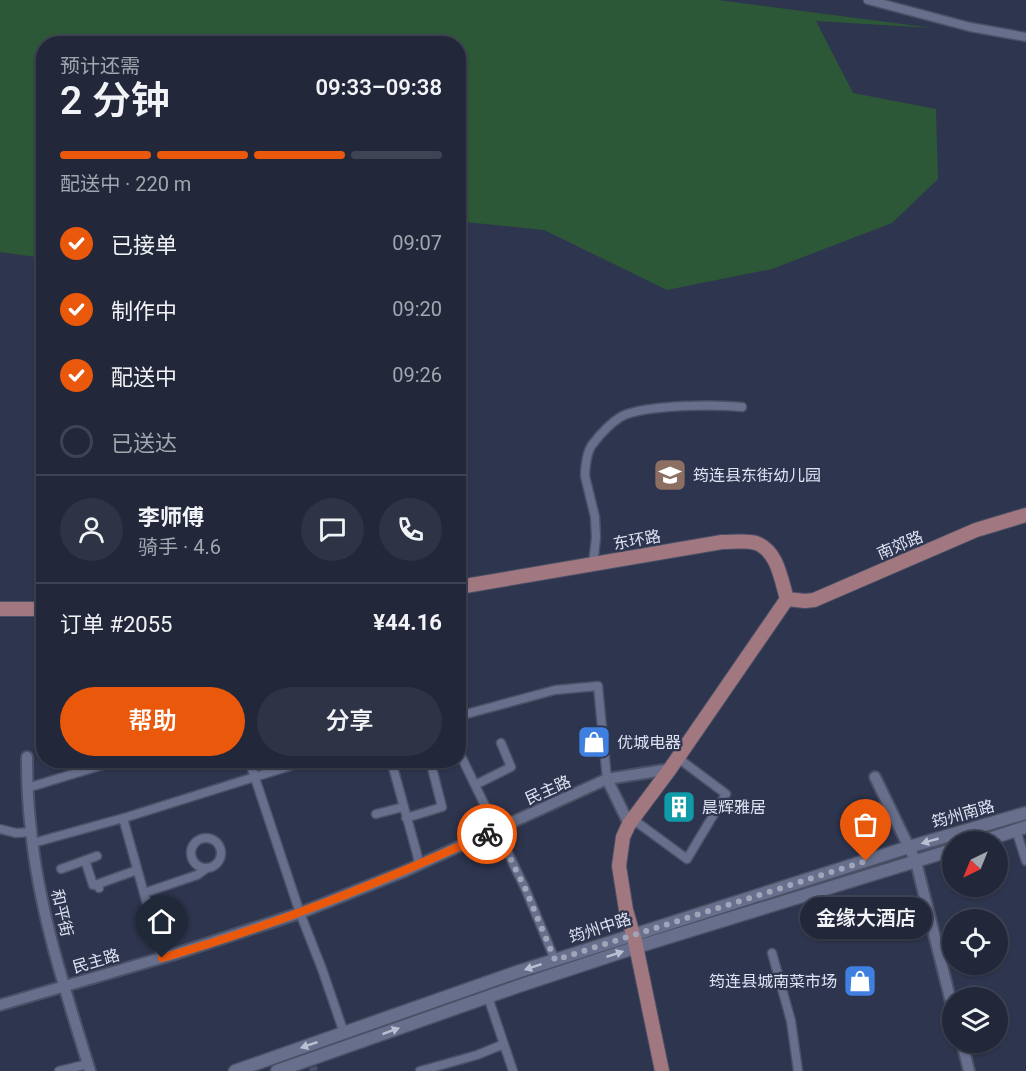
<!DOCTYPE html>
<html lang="zh">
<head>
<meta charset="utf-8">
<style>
  :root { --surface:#22283a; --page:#2e3445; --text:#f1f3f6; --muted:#a2a6af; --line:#3f4454; --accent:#ea580c }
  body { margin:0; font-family:Roboto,"Noto Sans SC",sans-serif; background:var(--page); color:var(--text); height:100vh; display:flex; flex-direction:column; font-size:22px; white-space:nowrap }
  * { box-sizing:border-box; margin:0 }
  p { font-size:20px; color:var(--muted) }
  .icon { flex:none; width:33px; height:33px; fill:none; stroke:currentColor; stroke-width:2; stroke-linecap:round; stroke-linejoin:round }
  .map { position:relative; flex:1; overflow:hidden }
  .details { position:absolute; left:36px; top:36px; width:430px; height:732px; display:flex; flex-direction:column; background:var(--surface); border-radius:24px; box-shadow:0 2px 4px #0004,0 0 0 2px var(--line) }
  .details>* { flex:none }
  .needle { width:39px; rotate:223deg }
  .controls { position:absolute; left:942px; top:831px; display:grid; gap:12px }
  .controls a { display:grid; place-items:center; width:66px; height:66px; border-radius:50%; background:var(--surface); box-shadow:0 2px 4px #0004,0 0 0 2px var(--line); font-size:30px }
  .pin { position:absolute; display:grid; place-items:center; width:51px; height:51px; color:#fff; margin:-62px -26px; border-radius:50% 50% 50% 0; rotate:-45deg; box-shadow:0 0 6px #0007 }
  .pin .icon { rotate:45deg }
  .courier { position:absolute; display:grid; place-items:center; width:60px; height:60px; margin:-30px; border:4px solid #ea580c; border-radius:50%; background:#fff; color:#222; box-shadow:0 2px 8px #0007 }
  .bubble { position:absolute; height:42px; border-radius:21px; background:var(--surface); box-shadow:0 2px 4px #0004,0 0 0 2px var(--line); font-size:20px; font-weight:600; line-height:42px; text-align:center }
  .overview em { font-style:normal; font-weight:600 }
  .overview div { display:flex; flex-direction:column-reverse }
  .overview { display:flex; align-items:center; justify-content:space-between; height:102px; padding:0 24px }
  h1 { font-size:39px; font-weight:600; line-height:45px }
  .bar { display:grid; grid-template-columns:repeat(4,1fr); gap:9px 6px; align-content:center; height:72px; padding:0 24px }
  .bar i { height:8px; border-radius:4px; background:var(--line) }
  .bar .selected { background:var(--accent) }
  .bar p { grid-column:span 4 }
  .line { display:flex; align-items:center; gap:15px; padding:0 24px; border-top:2px solid var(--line) }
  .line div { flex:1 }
  .round { display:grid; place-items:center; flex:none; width:63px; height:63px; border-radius:32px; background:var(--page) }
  ol { padding:0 24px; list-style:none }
  li { display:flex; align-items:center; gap:18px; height:66px }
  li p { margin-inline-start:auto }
  li .icon { padding:6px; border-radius:50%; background:var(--accent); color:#fff; stroke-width:4 }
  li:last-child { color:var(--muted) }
  li i { width:33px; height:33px; border:3px solid var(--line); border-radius:50% }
  .primary-button { display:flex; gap:12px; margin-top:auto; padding:12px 24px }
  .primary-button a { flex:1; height:69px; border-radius:36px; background:var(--accent); color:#fff; font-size:24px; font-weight:600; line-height:69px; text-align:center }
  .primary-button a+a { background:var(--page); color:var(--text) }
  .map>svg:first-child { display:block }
  .green { fill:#2c5837 }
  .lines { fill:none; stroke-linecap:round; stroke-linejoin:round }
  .minor-tunnel { stroke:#484f67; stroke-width:8; stroke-dasharray:8 4; stroke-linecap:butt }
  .minor-casing { stroke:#4a5065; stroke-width:11 }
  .tertiary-casing { stroke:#4a5065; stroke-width:14 }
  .secondary-casing { stroke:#4a5065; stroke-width:15 }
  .primary-casing { stroke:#4a5065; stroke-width:16 }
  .minor { stroke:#676f8c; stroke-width:8 }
  .tertiary { stroke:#676f8c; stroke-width:10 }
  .secondary { stroke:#676f8c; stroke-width:12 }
  .primary { stroke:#a17780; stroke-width:14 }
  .oneway { fill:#bac0d4 }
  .done { stroke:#a0a6b9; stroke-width:6; stroke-dasharray:0 10.8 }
  .route { stroke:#ea580c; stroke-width:8 }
  .labels { text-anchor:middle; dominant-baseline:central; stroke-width:4.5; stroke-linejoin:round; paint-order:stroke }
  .poi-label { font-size:16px; fill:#dee3f3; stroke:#2e354e; text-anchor:start }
  .street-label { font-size:16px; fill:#dee3f3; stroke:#2e354e }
</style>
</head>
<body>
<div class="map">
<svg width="1026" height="1071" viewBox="0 0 1026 1071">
  <rect width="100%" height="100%" fill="#2e354e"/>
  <path class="green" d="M0,0H717L933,28L816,21L853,93L936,109L938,179L892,223L772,269L667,290L544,230L465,222L459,223V44H44L43,258L0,252Z"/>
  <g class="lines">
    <path class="minor-tunnel" d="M313,1067L314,1071"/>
    <g class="minor-casing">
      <path id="minor" d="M868,0L970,27L1026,37
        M593,564L596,538L595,517L585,476C585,467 587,452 592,445C600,434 615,418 627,414C655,405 713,404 742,407
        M459,716L555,690L598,686L607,779
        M459,752L525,888L555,960
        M249,760L300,913L322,969L344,1033
        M391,760L417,854L419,865
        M392,765L411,760
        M475,785L511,767L501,743
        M27,788L119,760
        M376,814L403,807
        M123,818L162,958
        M406,818L442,807L430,760
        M629,824L638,823L687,859L726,794L678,758
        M0,829L16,833L31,832
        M1016,830L1026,861
        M191 853a15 15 0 1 1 30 0a15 15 0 1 1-30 0Z
        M33,843L127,817L309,760
        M85,860L93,885L98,884
        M61,869L97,856
        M99,888L98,884L137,870
        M144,893L197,875L207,868
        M772,953L791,1021L798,1071
        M488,997L513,1071
        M59,1071L88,1064
        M420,1071L477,1055L504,1044"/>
    </g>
    <g class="tertiary-casing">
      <path id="tertiary" d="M27,757C27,782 28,806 31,830C39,912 66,993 90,1071
        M875,777L916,862L952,1006
        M607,779L629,824
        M0,1005L175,954L300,913L405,871L607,779L670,769
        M962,1042L969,1071"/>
    </g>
    <g class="secondary-casing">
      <path id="secondary" d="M980,842L1026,827
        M235,1071L514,973L909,847L1026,813
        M277,1071L519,986L637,947L952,850"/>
    </g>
    <g class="primary-casing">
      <path id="primary" d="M459,587L722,542C733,542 746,540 756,543C778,551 781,580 787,599
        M787,599L805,601L814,600L976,530L1026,515
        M0,609H44
        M662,1071L635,941L626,910L619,866L623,837L629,824L670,769L787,599"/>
    </g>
    <use href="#minor" class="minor"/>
    <use href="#tertiary" class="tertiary"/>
    <use href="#secondary" class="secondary"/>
    <use href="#primary" class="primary"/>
  </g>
  <defs><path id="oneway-solid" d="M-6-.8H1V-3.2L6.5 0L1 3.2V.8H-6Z" transform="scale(1.5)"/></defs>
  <g class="oneway">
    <use href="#oneway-solid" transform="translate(930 841) rotate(164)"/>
    <use href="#oneway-solid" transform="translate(615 954) rotate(-18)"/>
    <use href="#oneway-solid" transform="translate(533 967) rotate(162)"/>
    <use href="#oneway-solid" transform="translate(391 1031) rotate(-20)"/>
    <use href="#oneway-solid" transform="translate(309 1045) rotate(161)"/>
  </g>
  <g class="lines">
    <path class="done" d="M487,834L496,830L525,888L555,960L866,861"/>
    <path class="route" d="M162,958C274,926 381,882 487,834"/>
  </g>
  <defs>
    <g id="school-square" transform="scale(1.725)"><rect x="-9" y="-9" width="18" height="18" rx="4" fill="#8d6e63" stroke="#2e354e"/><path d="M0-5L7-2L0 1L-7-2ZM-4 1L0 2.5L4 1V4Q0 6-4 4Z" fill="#fff"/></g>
    <g id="shop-square" transform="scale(1.725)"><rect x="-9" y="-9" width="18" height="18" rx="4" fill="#3f7fe0" stroke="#2e354e"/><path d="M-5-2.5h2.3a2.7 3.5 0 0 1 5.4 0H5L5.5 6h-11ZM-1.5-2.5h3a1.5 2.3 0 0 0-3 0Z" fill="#fff"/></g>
    <g id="building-square" transform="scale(1.725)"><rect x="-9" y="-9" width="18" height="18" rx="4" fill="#0f9aa8" stroke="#2e354e"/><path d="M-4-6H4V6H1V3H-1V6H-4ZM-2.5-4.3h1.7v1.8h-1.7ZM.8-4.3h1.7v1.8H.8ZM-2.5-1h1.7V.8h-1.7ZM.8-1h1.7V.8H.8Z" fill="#fff"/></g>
  </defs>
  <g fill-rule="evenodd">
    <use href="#school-square" x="670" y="475"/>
    <use href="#shop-square" x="594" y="742"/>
    <use href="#building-square" x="679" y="807"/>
    <use href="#shop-square" x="860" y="981"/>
  </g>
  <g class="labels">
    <g class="poi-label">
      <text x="693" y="475">筠连县东街幼儿园</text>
      <text x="617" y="742">优城电器</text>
      <text x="702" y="807">晨辉雅居</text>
      <text x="837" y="981" text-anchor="end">筠连县城南菜市场</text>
    </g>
    <g class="street-label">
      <text transform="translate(637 540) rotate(-10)">东环路</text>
      <text transform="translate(900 545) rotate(-23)">南郊路</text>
      <text transform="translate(548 790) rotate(-24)">民主路</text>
      <text transform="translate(963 814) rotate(-16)">筠州南路</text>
      <text transform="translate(62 913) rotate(77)">和平街</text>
      <text transform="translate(600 928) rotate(-18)">筠州中路</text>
      <text transform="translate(96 961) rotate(-16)">民主路</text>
    </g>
  </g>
</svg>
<div class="controls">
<a><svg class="needle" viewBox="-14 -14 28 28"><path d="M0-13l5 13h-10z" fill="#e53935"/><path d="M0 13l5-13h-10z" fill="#a2a6af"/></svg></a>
<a><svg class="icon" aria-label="locate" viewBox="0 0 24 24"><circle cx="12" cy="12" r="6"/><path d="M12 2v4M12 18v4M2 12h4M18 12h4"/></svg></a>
<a><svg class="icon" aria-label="layers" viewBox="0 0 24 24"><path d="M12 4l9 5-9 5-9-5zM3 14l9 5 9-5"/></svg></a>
</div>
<div class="pin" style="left:866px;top:861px;background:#ea580c"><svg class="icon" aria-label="bag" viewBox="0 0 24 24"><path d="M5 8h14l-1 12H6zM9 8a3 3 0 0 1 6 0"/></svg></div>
<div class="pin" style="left:162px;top:958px;background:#1f2937"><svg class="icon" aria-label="home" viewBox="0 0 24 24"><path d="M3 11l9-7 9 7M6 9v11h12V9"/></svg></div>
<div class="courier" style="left:487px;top:834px"><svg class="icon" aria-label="bike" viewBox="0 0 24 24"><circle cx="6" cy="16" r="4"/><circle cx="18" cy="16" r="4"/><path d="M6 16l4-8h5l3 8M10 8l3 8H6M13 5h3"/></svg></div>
<div class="bubble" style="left:800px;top:897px;width:132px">金缘大酒店</div>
<section class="details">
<div class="overview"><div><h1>2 分钟</h1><p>预计还需</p></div><em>09:33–09:38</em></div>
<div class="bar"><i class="selected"></i><i class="selected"></i><i class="selected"></i><i></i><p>配送中 · 220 m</p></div>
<ol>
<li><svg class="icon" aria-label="check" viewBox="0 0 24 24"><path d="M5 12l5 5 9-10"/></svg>已接单<p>09:07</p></li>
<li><svg class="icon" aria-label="check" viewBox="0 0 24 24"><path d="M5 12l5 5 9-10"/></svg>制作中<p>09:20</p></li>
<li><svg class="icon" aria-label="check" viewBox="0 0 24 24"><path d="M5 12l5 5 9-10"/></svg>配送中<p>09:26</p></li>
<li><i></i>已送达</li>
</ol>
<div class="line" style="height:108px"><a class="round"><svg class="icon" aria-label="person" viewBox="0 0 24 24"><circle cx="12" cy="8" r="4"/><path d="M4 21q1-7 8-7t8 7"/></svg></a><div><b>李师傅</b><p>骑手 · 4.6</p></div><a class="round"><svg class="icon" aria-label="chat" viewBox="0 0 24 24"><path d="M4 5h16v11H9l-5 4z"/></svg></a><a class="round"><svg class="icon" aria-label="phone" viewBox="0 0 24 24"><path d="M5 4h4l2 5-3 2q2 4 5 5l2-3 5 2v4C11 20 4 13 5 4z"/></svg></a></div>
<div class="line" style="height:78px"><div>订单 #2055</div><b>¥44.16</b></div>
<div class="primary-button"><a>帮助</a><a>分享</a></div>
</section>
</div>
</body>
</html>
